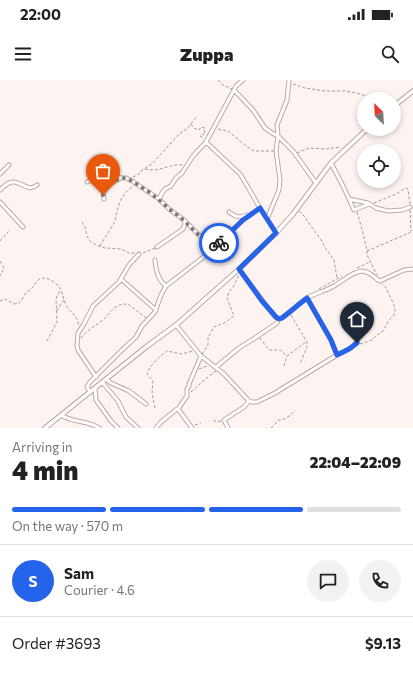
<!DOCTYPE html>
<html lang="en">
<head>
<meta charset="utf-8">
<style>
  :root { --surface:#fff; --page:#f2f2f2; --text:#222; --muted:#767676; --line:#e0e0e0; --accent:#2563eb }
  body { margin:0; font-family:Commissioner,sans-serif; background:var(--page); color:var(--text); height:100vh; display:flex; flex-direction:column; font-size:15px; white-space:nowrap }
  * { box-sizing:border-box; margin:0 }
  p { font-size:13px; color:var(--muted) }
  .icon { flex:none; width:22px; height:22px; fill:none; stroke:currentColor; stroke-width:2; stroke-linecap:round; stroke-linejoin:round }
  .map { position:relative; height:348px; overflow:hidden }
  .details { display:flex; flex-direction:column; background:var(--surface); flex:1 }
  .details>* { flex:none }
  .needle { width:26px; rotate:336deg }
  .fabs { position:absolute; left:357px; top:12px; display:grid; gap:8px }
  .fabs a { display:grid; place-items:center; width:44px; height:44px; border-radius:50%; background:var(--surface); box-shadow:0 2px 6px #0003; font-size:20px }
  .pin { position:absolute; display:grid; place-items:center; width:34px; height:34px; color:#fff; margin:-41px -17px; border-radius:50% 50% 50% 0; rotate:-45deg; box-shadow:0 0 4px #0007 }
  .pin .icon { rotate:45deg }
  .courier { position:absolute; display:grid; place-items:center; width:40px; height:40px; margin:-20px; border:3px solid #2563eb; border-radius:50%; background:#fff; color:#222; box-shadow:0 1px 5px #0007 }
  .overview em { font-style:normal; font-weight:800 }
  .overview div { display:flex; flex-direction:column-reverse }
  .overview { display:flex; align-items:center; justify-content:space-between; height:68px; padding:0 12px }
  h1 { font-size:26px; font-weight:800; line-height:30px }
  .bar { display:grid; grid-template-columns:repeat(4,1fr); gap:6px 4px; align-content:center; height:48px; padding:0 12px }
  .bar i { height:5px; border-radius:3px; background:var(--line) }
  .bar .current { background:var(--accent) }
  .bar p { grid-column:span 4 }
  .line { display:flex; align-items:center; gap:10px; padding:0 12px; border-top:1px solid var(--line) }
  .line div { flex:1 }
  .round { display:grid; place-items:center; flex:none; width:42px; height:42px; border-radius:21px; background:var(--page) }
  .status { display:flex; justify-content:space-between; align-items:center; height:28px; padding:0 20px; background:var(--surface); direction:ltr }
  .status svg { height:11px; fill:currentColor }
  header { display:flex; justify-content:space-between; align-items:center; height:52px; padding:0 12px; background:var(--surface); font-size:18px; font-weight:800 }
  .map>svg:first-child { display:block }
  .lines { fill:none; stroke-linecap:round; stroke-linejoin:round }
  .minor-casing { stroke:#bfa8a3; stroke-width:5 }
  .tertiary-casing { stroke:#bfa8a3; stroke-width:5.5 }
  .path { stroke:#a39997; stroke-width:1; stroke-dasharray:3 2; stroke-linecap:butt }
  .minor { stroke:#fff; stroke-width:3 }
  .tertiary { stroke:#fff; stroke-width:3.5 }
  .done { stroke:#837977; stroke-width:4; stroke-dasharray:0 7.2 }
  .route { stroke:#2563eb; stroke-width:5 }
</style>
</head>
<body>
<div class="status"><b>22:00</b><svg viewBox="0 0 49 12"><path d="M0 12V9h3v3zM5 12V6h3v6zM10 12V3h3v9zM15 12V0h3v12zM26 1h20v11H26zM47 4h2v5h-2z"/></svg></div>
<header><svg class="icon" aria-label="menu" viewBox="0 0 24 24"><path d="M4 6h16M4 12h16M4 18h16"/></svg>Zuppa<svg class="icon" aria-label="search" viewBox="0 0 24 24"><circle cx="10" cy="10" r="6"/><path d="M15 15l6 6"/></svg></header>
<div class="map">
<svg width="413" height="348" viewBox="0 0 413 348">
  <rect width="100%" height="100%" fill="#fdf3f1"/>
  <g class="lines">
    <g class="minor-casing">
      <path id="minor" d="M234,10L253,30L265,48L272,53L278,56L293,71L316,103
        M206,62L240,94L249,109L260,128L276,153
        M331,83L343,106L354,130L369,124
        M0,94L9,85
        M87,102L96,98L105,97L126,98L132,101L159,119L169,129L184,140L213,169
        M0,110C3,107 7,103 12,102C22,101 28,113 37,105
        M104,119C101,108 112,102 121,98
        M159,119L162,113L165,109L171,106L176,98L182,93L193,76L206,62L234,10L236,6L243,0
        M349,119L368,123L376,128L388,131L402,130L410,127
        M0,122L23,147
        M229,132C236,137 238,138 247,135
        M267,139L279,110L280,100L276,71L278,56L277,45L287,20L289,0
        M157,167L183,149L185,144L184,140
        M155,180C156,191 158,200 166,206
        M239,189L269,229L274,236L279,239C289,236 295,226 304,220C312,214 323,212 332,207C342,202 351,192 362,191C369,191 374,197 378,200L380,201L404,190L413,189
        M122,200L156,230
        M176,245L201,276L224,294L249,321L252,322H257L275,313L337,275L331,260L307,218
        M337,275C343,272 357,267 358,259C358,254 356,252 357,246
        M216,287L239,268L255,258L277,243L279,239
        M96,297L78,270L77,266L78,253L84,244L93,226L119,202L129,185L139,174
        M106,299L111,303L129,311L146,324
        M102,302L118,321L126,337L138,348
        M95,308L96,320L111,341L118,348
        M90,312L87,307L90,302L119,273L136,257L142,246L155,232L161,215L166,206L210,172L243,140L260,128
        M178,329L187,316V309L189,306V304L201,276
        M61,335C72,343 88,340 99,348
        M156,348L161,342L177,329H178L192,348
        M228,348L224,340L244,327L249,321"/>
    </g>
    <g class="tertiary-casing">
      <path id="tertiary" d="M394,26L413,11
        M45,348L146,267L176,245L239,189L276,153L293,134L331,83L367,49"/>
    </g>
    <path class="path" d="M218,0L223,5L232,9
      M293,4L305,8L325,11H346L356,13L377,19
      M191,44L194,48L199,50L201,47L205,48L204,55L203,54L200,56L204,58
      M218,49L228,51L245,65L254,71H274
      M297,73L309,68L325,69L341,67
      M145,89C161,93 169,83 183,85
      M100,94C99,87 96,82 101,76
      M133,97L139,94L142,90L152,84L180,53L187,49L197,36
      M374,123L396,114L404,109L407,108L408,110L410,125
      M410,130L411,151
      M299,131L304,136L321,160L326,169L334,180L337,198
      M357,132L362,149L364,158L367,170V175L377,195
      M82,142L85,147L87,156L90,161L96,165L105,168L121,169L129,173H136
      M0,161L10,150
      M100,166C105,157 111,149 115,141C116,137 116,132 118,128C120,119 126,110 134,106
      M367,171L409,153L413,150
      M143,173L155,168
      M0,181L4,188L0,196
      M357,188L368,183L369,181
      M319,209L342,196
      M0,221L5,219L14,224C22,223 21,220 25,214C26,212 30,211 32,208C34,206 35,203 37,201C44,194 54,201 59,207C63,212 63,219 66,225C70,233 77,234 79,246
      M57,231L61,224L64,220
      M291,235L307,262V267L300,284
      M81,258C87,250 95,246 103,240C108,236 111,230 116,227C120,224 124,224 128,224L146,238
      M260,258L268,269L270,270H280L287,276
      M47,261L57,242L56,219L57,216L60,211
      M360,264L372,260L377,255L383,251L389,240L394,235L395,230L394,225L386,208L382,204
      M202,274L208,265V258L214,247L224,243L234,236L227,218L229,212L233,207L239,195
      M284,286L287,276L306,262
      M199,289L207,286
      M191,312L204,300L216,291
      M155,328L152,313L153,301L147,294C149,286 161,275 167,271L182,274L193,271
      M214,340L216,342L221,341
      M195,345L201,343
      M271,348L279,340L284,339L291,335L295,330"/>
    <use href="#minor" class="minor"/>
    <use href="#tertiary" class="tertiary"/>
  </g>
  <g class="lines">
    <path class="done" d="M103,115L106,108L112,102L121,98H126L132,101L152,114L173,132L179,136L213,169L219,163"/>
    <path class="route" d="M219,163L243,140L260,128L276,153L239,189L262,221L277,238L279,239L282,238L307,218L331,260L337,275L349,269L357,263"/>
  </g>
</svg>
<div class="fabs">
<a><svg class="needle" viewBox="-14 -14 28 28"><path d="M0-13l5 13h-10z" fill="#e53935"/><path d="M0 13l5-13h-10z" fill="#767676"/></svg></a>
<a><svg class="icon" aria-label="locate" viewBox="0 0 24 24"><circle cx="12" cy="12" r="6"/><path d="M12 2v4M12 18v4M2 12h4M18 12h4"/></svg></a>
</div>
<div class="pin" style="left:103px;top:115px;background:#ea580c"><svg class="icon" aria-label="bag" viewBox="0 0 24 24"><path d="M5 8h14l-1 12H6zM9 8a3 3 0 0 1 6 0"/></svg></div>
<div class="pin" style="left:357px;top:263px;background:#1f2937"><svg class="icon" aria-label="home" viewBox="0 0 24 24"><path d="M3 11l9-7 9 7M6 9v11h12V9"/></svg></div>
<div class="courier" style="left:219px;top:163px"><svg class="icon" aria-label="bike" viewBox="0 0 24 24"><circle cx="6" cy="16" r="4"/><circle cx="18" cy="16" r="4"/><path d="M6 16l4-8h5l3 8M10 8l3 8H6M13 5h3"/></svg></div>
</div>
<section class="details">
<div class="overview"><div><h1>4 min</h1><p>Arriving in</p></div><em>22:04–22:09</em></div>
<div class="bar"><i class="current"></i><i class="current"></i><i class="current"></i><i></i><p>On the way · 570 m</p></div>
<div class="line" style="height:72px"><b class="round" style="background:var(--accent);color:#fff">S</b><div><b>Sam</b><p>Courier · 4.6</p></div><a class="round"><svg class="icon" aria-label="chat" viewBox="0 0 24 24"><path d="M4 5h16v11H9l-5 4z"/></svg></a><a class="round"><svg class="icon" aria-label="phone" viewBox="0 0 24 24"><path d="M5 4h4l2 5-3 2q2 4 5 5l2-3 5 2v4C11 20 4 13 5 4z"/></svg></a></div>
<div class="line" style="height:52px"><div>Order #3693</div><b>$9.13</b></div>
</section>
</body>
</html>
